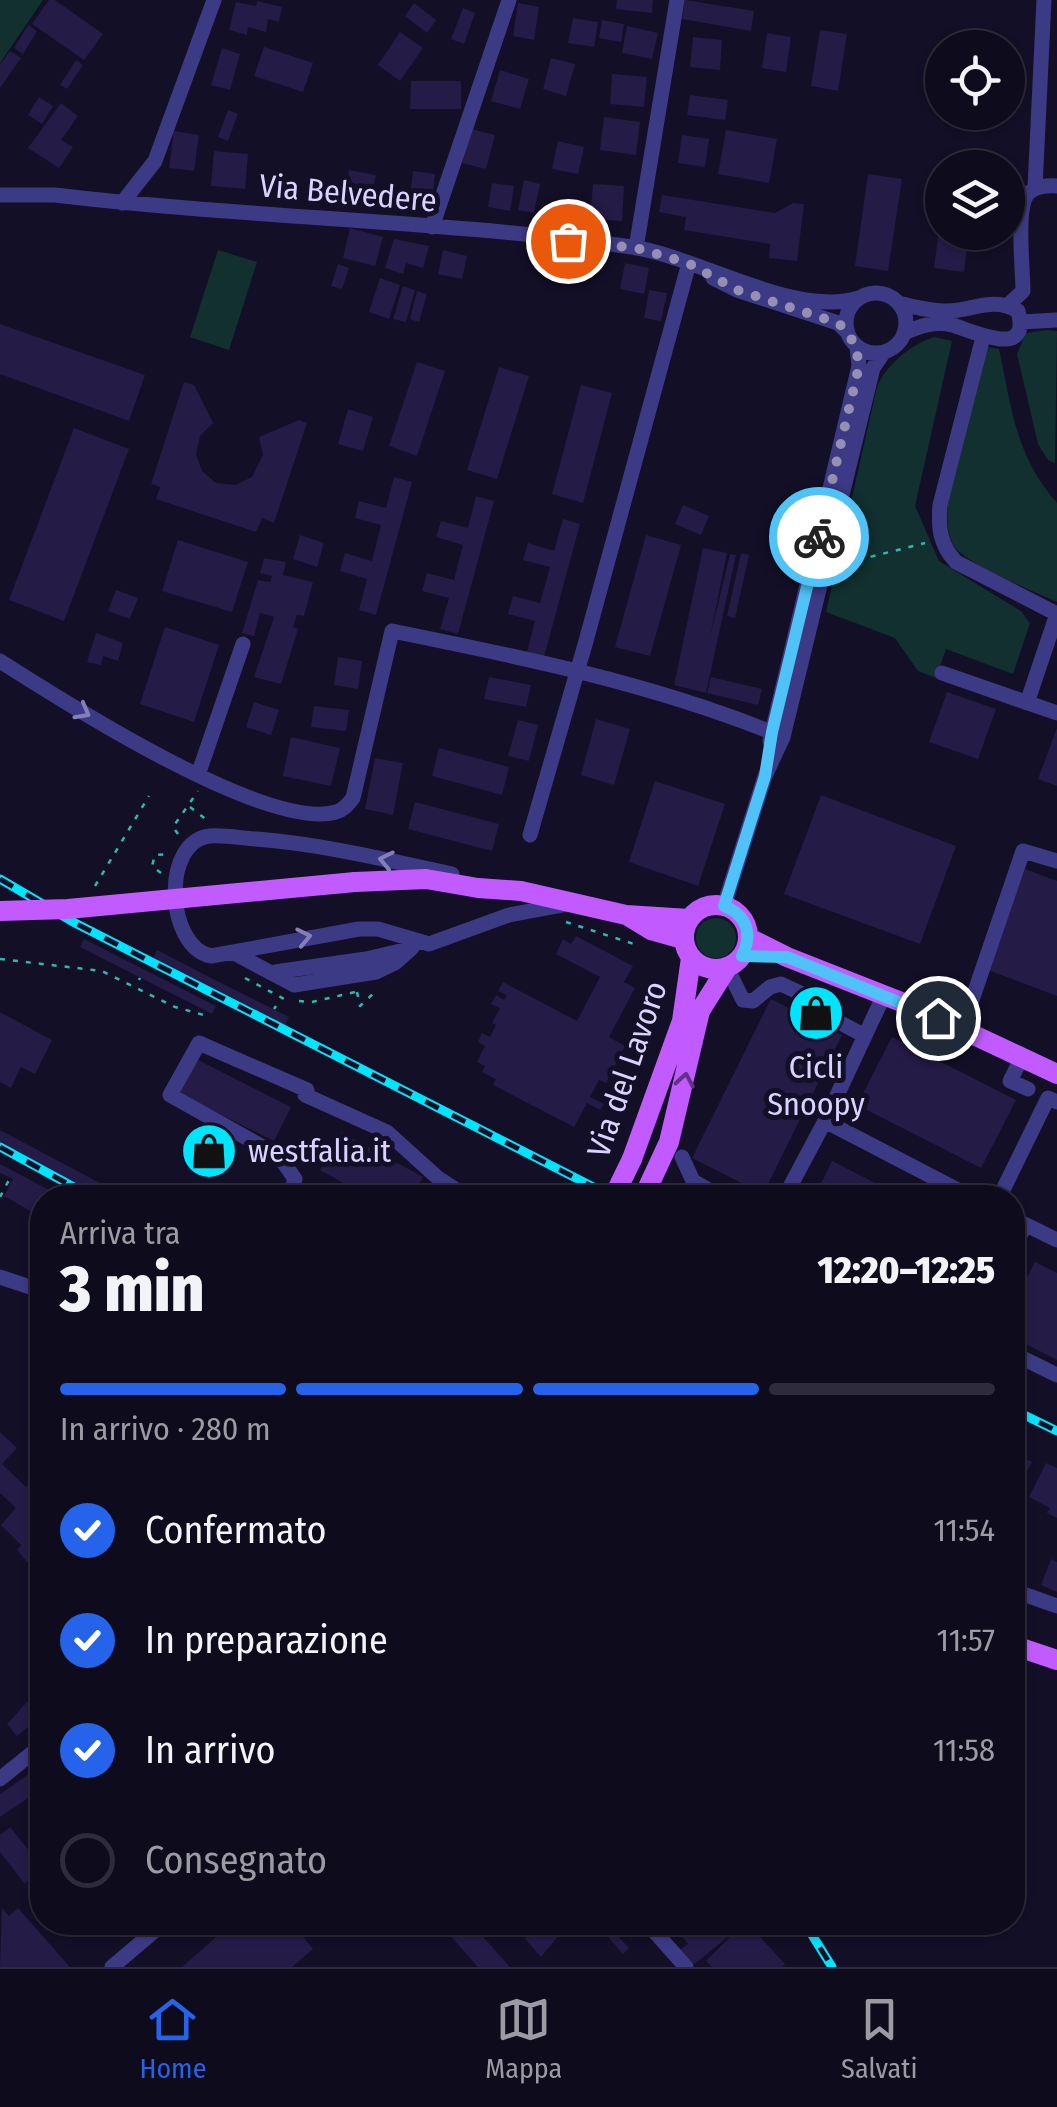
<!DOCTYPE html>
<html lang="it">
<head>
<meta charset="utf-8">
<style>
  :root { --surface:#0e0b1c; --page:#1c1929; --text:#f1f3f6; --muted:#9b9ba3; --line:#2e2b3b; --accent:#2563eb }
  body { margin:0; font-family:"Fira Sans Condensed",sans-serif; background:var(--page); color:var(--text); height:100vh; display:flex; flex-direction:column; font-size:38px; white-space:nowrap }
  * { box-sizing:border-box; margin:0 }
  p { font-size:32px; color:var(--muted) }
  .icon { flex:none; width:55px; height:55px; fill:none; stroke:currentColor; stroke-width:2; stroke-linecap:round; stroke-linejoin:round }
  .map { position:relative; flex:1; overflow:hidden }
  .details { position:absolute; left:30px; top:1185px; width:995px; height:750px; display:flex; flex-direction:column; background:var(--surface); border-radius:40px; box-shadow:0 2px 8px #0004,0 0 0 2px var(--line) }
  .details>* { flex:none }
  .tools { position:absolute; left:925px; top:30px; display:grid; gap:20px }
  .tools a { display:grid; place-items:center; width:100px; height:100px; border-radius:50%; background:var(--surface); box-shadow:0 2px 8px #0004,0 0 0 2px var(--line); font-size:50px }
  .pin { position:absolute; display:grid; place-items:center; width:85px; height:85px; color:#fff; margin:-42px; border:5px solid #fff; border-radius:50%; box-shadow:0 2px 10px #0007 }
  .courier { position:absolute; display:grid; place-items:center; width:100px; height:100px; margin:-50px; border:8px solid #4fc3f7; border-radius:50%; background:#fff; color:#222; box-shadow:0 2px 12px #0007 }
  .overview em { font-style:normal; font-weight:800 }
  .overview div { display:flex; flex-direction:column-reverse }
  .overview { display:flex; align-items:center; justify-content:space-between; height:170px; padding:0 30px }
  h1 { font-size:65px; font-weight:800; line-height:75px }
  .bar { display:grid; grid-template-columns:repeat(4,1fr); gap:15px 10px; align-content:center; height:120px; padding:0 30px }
  .bar i { height:12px; border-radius:8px; background:var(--line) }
  .bar .active { background:var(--accent) }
  .bar p { grid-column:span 4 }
  ol { padding:0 30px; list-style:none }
  li { display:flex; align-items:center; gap:30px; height:110px }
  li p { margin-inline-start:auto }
  li .icon { padding:10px; border-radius:50%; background:var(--accent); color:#fff; stroke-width:4 }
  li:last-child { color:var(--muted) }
  li i { width:55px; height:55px; border:5px solid var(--line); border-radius:50% }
  .tabs { display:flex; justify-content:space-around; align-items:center; height:140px; border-top:2px solid var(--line); background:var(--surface); font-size:28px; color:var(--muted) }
  .tabs a { display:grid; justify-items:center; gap:5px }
  .tabs .active { color:var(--accent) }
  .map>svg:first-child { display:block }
  .green { fill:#12302f }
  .building { fill:#241b47 }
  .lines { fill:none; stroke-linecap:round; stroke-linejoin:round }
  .path { stroke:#2fb8b0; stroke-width:2.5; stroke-dasharray:5 8; stroke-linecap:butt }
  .minor { stroke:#3d3a85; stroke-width:15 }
  .major { stroke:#c25bff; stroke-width:20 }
  .rail-casing { stroke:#00e5ff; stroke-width:9 }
  .rail { stroke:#130f26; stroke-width:5; stroke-dasharray:15; stroke-linecap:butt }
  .major-bridge { stroke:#c25bff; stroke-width:20 }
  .oneway { stroke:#837fbc }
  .oneway2 { stroke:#623188 }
  .done { stroke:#948fb3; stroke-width:10; stroke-dasharray:0 18 }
  .route { stroke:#4fc3f7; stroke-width:12 }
  .labels { text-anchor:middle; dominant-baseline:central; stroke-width:10; stroke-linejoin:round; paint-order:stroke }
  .street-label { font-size:32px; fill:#d9d4ff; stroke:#130f26 }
  .poi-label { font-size:32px; fill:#d9d4ff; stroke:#130f26 }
</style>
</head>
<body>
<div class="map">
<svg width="1057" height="1967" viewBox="0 0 1057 1967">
  <rect width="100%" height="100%" fill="#130f26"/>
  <path class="green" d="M0,0H43L0,63Z
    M218,250L257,262L229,350L190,337Z
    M1046,330L1057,331L1055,463L1048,460L1038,444L1017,354L1026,333Z
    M934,337L952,341L915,506L939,561L1021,611L1030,623L1013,674L946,649L936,678L918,671L895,638L826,612L877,387C887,364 910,345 934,337Z
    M987,347L999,349C1012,409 1015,455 1057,503V602C1035,592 966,564 954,546C946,533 947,514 948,500Z
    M696 938a20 20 0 1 1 40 0a20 20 0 1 1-40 0Z"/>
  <path class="building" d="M49,0H55L103,34L84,60L32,24Z
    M617,0H653L652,13L616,9Z
    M685,0L754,11L751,31L682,19Z
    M257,1L282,7L279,22L268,19L266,32L248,27L247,35L229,30L236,2L256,6Z
    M414,3L436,20L427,33L405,16Z
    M518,3L539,7L534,40L513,36Z
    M463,8L475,13L464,44L451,39Z
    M573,18L598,22L594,47L568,43Z
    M602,20L624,24L621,42L599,38Z
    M28,25L37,31L23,54L14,48Z
    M627,26L658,33L652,59L622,53Z
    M820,30L847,34L838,91L811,86Z
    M400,32L423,48L400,81L378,65Z
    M767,33L791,37L786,72L762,68Z
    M693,37L722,40L720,70L690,67Z
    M264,47L313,63L303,92L254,76Z
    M222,48L240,54L230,90L211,85Z
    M10,51L21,58L0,88V64Z
    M551,58L575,64L566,96L543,89Z
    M76,60L83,65L67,89L60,85Z
    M500,70L529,79L520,109L491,101Z
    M612,74L647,77L644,107L610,104Z
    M411,81H461V109H410Z
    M690,95L728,100L725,120L687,115Z
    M39,97L53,106L42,124L28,115Z
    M61,103L78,116L61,140L73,147L59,168L28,148Z
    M228,110L238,114L228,141L218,137Z
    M604,117L640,122L636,155L600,150Z
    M471,129L495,135L486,169L462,163Z
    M726,130L777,139L769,183L718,174Z
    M174,131L199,135L194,171L169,168Z
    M682,135L709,139L705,167L678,163Z
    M558,141L584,147L578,174L552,169Z
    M214,151L248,154L245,189L211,186Z
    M349,170L376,175L373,189H383L381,208L344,202Z
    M413,171L435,174L431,210L409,207Z
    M868,174L902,179L888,271L855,266Z
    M524,180L540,184L534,213L518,210Z
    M492,183L514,186L510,211L488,207Z
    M593,184L624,186L622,221L590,219Z
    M662,195L775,213L793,203L804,204L797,261L769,258L770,244L684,230L686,217L659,212Z
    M940,221L942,232H969L964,272L934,268Z
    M350,228L383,237L375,266L343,258Z
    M394,239L429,246L423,268L406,263L403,274L385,268Z
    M443,250L467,256L462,279L438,274Z
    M625,263L649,268L644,294L620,289Z
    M338,264L349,268L342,289L331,286Z
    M380,278L400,285L389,319L369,312Z
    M403,286L415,290L406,322L393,319Z
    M649,290L667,293L661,321L644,318Z
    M417,291L427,294L419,322L410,319Z
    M0,324L145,375L129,421L0,374Z
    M417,362L445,371L417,456L389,446Z
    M499,367L529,376L497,479L467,470Z
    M184,382L194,385L213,423L200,436L196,454L202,471L216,483L235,485L252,477L263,455L259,437L299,420L307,423L274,523L262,518L256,532L156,499L160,487L151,484Z
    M581,385L612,393L583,503L552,494Z
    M348,409L373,417L363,451L338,444Z
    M74,428L129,449L64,621L9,600Z
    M394,477L412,482L376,615L359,610L367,579L340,571L345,553L372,561L381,525L355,518L359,501L386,508Z
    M476,496L494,501L458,634L440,629L449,598L422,591L427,573L454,580L463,545L436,537L441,521L468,528Z
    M683,505L709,516L701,535L675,524Z
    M563,519L580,524L544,657L527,652L535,621L508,614L513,596L540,603L550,567L523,560L528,543L554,551Z
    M300,535L324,543L317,567L293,559Z
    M646,535L681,545L650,656L615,647Z
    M178,540L248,562L232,612L162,591Z
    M703,548L727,553L710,637L730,554L736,555L706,693L674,685Z
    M741,553L749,555L735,618L727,616Z
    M264,558L286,562L283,575L313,582L304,616L297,615L293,627L298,629L281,684L254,677L274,617L260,613L254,636L242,633L258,580L270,582L272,576L260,573Z
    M116,590L138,598L130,619L108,611Z
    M165,627L219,645L194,722L140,704Z
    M96,633L123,643L118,661L103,656L101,665L87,662Z
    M338,657L362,661L358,689L334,685Z
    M489,677L531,685L526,707L484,699Z
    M711,677L762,689L758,705L707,693Z
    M947,692L996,709L978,759L929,742Z
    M254,702L279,710L271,735L246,727Z
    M314,706L349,710L346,731L311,727Z
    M596,719L630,729L614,785L581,775Z
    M518,720L538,725L529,761L508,756Z
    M1057,728V786L1038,779Z
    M291,737L340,748L331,786L283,776Z
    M439,748L509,767L502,795L432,776Z
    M375,758L403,763L393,815L365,809Z
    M655,781L725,804L698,886L629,862Z
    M821,795L956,846L920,944L784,894Z
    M415,802L499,824L492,851L408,829Z
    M1025,869L1057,881V996L988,970Z
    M576,936L633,966L624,982L635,988L609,1037L625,1046L606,1083L599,1080L590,1097L604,1104L600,1110L587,1103L574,1127L493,1085L496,1079L482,1072L485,1066L477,1062L485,1046L478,1042L482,1033L490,1037L496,1025L492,1023L500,1008L491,1004L496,995L504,1000L507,995L498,991L503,982L577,1021L600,977L556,954L563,939L571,944Z
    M84,939L216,1006L212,1014L80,947Z
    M157,950L217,981L289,1017L284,1026L153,959Z
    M771,999L842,1035L763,1194L692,1158Z
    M0,1012L52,1040L35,1074L21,1067L11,1088L0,1082Z
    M892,1037L1016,1100L981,1168L857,1105Z
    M194,1058L291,1107L274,1141L177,1093Z
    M194,1127L238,1150L224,1176L180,1152Z
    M0,1130L128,1198H103L0,1143Z
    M341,1132L423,1177L412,1198H370L320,1170Z
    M832,1161L905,1198H814Z
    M0,1164L64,1198H42L41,1217L4,1196L13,1179L0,1173Z
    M1035,1262L1057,1273V1360L1012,1337V1306Z
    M0,1432L17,1448L2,1464L26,1487L42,1470V1517L39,1520L42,1524V1574L40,1577L17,1550L21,1545L1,1525L16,1508L0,1493Z
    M1012,1452L1032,1462L1012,1500Z
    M1046,1463L1057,1468V1518L1047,1513L1050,1508L1029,1497Z
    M1051,1559L1057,1562V1592L1041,1585Z
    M27,1702L42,1720V1726L35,1732L29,1726L17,1736L7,1724Z
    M29,1774L40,1790L0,1817V1794Z
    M10,1827L42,1867L25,1884L0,1852V1835Z
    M2,1908L9,1916L18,1908L70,1967H0Z
    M202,1922H291L313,1949L292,1967H182L215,1938Z
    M438,1922H470L510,1967H478Z
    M539,1922H570L541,1957L525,1939Z
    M595,1922H613L621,1932L617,1935L629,1948L623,1954Z
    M670,1922H746L785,1964L782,1967H712L706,1961L741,1926L691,1967L678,1951L688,1944Z"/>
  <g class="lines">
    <path class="path" d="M845,557L862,559L925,543
      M190,807L207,820
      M178,834L173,827L198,791
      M161,873L152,866L155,855L169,854
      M95,886L149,796
      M566,922L640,946
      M0,959L102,971L175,1007L204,1015
      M245,978L286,1000
      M139,980L140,978
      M357,992L360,1006L375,992
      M299,1001L312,1002L355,992
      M274,1009L276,1006
      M0,1197L10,1178"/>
    <path class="minor" d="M1035,188L1044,0
      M0,195H55C247,218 441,220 632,247C699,257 794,318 859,298
      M122,203L155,161L214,0
      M432,227L509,0
      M636,248L677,0
      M713,278L737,290L838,323L847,332
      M846 323a30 30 0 1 1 60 0a30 30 0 1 1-60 0Z
      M898,303C914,307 930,311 947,311C972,311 993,296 1018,311C1032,361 971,330 952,325C934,321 920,326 904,333
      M1008,305L1023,291C1023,270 1016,210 1027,195C1034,186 1048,185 1057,186
      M1021,322L1057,320
      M983,337L940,505C938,528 940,545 956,562L1057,614L1027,703
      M0,661C61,700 267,832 336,812C344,810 348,804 353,798L392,631C521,657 649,683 771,732
      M942,673L1057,713
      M770,741L859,366L857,346
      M198,775L243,644
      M530,835L586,641L689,263
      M452,874C387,860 322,844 256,839C241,838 225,835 210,836C161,841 166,947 211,956L359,929H378L429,944L509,915L563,905
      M724,906L765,776L783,737L873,368L884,352
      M234,953L294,985L376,972L395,963L412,948
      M727,968L743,1000L753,1001L770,987L781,984L815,1000L824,1014L865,1036
      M275,972L366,959L409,949
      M884,995L825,1121L973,1198
      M962,1029L1023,851L1057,861
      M1022,1057L1010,1081L1028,1089
      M682,1157L693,1181L723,1198
      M289,1198L295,1179L279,1156L170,1095L199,1043L307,1090L305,1095L387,1132L438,1178L469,1198
      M784,1198L825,1121
      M999,1198L1048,1098L1057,1102
      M1012,1218L1057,1240
      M1012,1249L1026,1225
      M0,1277L42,1291
      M1012,1353L1057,1375
      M1012,1590L1057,1606
      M0,1779L42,1745
      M646,1922L686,1967
      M112,1967L165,1922"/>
    <path class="major" d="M355,882L426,879L478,888L521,891L626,915L689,919
      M684 937a32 32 0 1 1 64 0a32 32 0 1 1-64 0Z
      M628,916L651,930L683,939
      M749,938L787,957L914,1007L1057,1074
      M632,1159L682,1021L691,958
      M643,1198L669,1142L700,1011L727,968
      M1012,1645L1057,1660"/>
    <g class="rail-casing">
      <path id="rail" d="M0,879L75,923L615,1198
        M0,1147L94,1198
        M1012,1409L1057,1431
        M804,1922L832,1967"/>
    </g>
    <use href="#rail" class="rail"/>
    <path class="major-bridge" d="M0,911L68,909L355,882
      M613,1198L632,1159"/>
  </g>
  <defs><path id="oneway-chevron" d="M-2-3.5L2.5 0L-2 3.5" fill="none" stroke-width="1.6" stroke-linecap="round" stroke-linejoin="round" transform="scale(2.5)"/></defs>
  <g class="oneway">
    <use href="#oneway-chevron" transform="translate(83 712) rotate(29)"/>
    <use href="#oneway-chevron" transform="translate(386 860) rotate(-168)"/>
    <use href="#oneway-chevron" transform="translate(304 937) rotate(-12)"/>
  </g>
  <use class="oneway2" href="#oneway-chevron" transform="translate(685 1080) rotate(-80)"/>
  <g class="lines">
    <path class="done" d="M568,241L636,248L688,263L737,290L838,323C852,335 857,348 859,366L819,537"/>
    <path class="route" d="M819,537L772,732L765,776L724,906C747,915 753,934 742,956L787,957L938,1018"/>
  </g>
  <defs>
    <g id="shop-disc" transform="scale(2.875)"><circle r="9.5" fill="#00e5ff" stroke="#130f26"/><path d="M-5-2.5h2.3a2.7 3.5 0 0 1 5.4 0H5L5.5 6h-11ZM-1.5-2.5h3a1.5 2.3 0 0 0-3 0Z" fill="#111"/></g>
  </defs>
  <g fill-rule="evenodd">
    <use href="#shop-disc" x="816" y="1013"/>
    <use href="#shop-disc" x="209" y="1151"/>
  </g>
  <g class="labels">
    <g class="street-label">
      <text transform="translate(348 193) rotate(5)">Via Belvedere</text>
      <text transform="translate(627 1069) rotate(-71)">Via del Lavoro</text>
    </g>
    <g class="poi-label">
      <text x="816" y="1067">Cicli<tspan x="816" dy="37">Snoopy</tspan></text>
      <text x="248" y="1151" text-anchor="start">westfalia.it</text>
    </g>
  </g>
</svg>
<div class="tools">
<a><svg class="icon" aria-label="locate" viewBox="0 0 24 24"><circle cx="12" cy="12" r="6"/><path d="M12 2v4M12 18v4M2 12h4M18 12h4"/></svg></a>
<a><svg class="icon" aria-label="layers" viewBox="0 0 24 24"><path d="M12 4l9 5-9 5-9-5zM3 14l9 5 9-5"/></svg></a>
</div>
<div class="pin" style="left:568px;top:241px;background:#ea580c"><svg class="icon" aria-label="bag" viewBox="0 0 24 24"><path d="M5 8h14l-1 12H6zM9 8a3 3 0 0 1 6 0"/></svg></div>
<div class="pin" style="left:938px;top:1018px;background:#1f2937"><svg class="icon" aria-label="home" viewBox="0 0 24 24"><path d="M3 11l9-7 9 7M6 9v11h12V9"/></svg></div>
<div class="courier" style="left:819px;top:537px"><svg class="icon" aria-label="bike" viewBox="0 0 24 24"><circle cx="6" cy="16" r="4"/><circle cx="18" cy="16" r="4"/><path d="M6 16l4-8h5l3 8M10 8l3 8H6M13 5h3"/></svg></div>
<section class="details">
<div class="overview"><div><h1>3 min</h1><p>Arriva tra</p></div><em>12:20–12:25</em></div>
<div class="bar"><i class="active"></i><i class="active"></i><i class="active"></i><i></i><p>In arrivo · 280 m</p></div>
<ol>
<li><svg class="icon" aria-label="check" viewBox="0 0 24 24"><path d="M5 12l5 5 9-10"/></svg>Confermato<p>11:54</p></li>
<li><svg class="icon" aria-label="check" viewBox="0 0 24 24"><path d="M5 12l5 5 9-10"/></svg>In preparazione<p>11:57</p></li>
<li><svg class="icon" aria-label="check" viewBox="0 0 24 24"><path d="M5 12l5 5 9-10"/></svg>In arrivo<p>11:58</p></li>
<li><i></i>Consegnato</li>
</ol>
</section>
</div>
<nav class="tabs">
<a class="active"><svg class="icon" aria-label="home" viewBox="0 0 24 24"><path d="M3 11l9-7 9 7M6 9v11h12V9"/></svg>Home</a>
<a><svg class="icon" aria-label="map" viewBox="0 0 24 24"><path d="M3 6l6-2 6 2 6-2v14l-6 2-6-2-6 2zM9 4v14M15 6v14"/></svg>Mappa</a>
<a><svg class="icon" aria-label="saved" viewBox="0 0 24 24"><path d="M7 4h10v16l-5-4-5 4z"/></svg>Salvati</a>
</nav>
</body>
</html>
